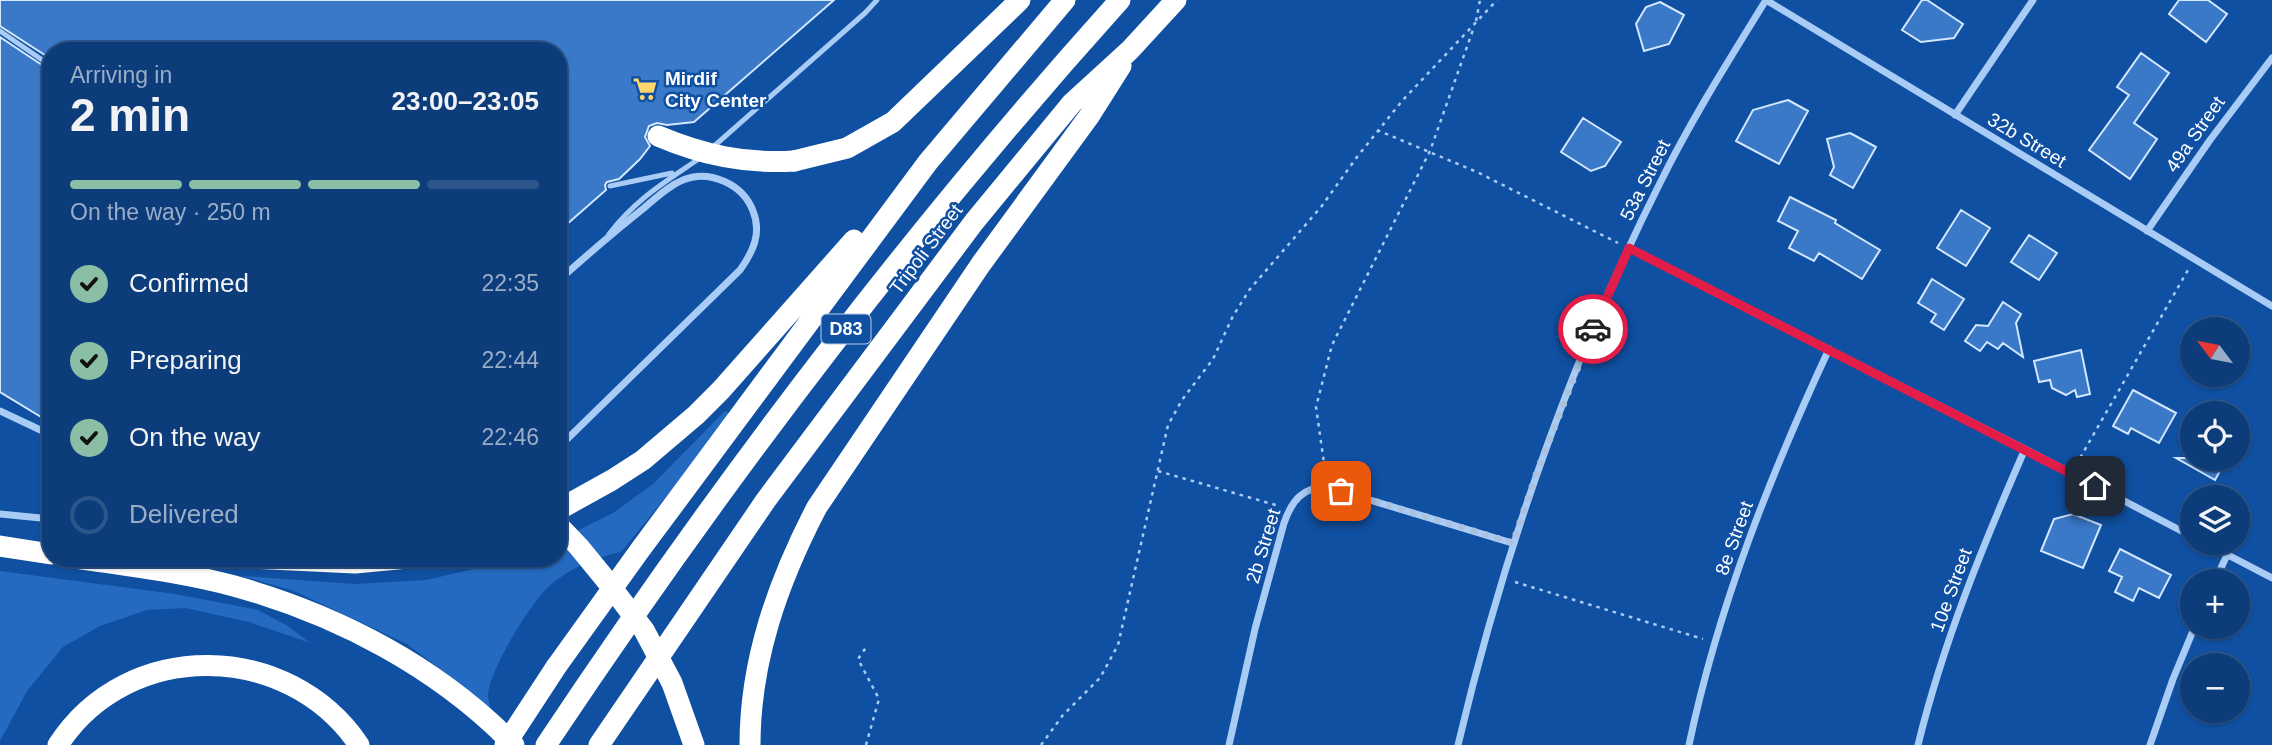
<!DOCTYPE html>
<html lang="en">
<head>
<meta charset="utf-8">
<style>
  :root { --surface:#0c3c7a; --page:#15437f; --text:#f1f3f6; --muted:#9aadc7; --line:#2c568b; --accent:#8abfa5 }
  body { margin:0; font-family:Arial,sans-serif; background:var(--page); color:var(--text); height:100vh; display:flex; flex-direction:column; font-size:26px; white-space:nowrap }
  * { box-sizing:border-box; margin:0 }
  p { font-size:23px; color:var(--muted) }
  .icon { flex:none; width:38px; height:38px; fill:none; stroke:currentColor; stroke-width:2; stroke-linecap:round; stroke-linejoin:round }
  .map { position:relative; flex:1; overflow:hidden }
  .side { position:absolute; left:42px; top:42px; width:525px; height:525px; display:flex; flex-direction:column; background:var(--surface); border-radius:28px; box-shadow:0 2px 5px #0004,0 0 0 2px var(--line) }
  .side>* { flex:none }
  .needle { width:46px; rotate:302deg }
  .buttons { position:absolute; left:2180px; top:317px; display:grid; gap:14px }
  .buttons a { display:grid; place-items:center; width:70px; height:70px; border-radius:50%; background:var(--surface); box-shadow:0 2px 5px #0004,0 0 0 2px var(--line); font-size:35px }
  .pin { position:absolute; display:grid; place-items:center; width:60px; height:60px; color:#fff; margin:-30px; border-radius:14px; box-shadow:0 4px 10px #0006 }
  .courier { position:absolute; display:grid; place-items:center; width:70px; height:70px; margin:-35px; border:5px solid #e11d48; border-radius:50%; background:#fff; color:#222; box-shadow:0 2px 9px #0007 }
  .summary em { font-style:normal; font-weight:700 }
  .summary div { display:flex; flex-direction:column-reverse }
  .summary { display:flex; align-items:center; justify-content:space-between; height:119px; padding:0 28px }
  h1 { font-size:46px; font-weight:700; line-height:52px }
  .bar { display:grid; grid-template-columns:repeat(4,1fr); gap:10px 7px; align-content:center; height:84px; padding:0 28px }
  .bar i { height:9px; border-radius:5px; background:var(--line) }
  .bar .selected { background:var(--accent) }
  .bar p { grid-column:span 4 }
  ol { padding:0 28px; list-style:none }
  li { display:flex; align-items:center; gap:21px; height:77px }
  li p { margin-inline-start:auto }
  li .icon { padding:7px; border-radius:50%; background:var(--accent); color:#111; stroke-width:4 }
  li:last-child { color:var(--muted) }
  li i { width:38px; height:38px; border:4px solid var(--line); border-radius:50% }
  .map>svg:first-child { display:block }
  .green { fill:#236ac0 }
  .building { fill:#3979c8; stroke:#d3e7fe; stroke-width:2 }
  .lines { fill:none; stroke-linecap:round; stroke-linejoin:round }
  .path { stroke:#a9ccf6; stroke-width:2.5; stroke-dasharray:3.5 5; stroke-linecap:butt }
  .lane { stroke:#a9ccf6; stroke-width:5 }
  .street { stroke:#a9ccf6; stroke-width:7 }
  .highway { stroke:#fff; stroke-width:21 }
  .highway-bridge { stroke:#fff; stroke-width:21 }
  .done { stroke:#abc2de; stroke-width:7; stroke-dasharray:0 12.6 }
  .route { stroke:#e11d48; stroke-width:9 }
  .labels { text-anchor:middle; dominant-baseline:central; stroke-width:5; stroke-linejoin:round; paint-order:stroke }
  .shield { fill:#1050a2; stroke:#b7cae3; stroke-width:2 }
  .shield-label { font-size:18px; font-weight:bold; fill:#fff }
  .poi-label { font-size:19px; font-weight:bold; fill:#fff; stroke:#1050a2; text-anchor:start }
  .street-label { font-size:19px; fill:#fff; stroke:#1050a2 }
</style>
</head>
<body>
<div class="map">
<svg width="2272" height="745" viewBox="0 0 2272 745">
  <rect width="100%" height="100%" fill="#1050a2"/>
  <path class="green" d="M725,411L733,415L621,552C596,557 568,569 548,587C530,605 488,671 488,697C489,703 492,711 493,718L456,681L407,644L294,591L242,576L355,584L426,580L491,565L511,558H558V540L613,513L653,484Z
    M0,571L175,594L258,610L288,626L310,643L249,622L185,608L147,610L100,626L63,647L27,691L0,741Z"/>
  <path class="building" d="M0,0H834L694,122L667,125L657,123L649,126L645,137L650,146L640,159L619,179L607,182L605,185L606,190L558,232V51H51V59L0,26Z
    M1922,0H1927L1963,24L1954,38L1921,42L1902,30Z
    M2179,0H2208L2227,14L2206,42L2169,14Z
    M1660,2L1684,15L1669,44L1644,51L1636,24L1646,7Z
    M0,37L51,71V423L0,392Z
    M2141,53L2169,73L2134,123L2157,139L2130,179L2089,150L2129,95L2117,87Z
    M1788,100L1808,111L1779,164L1736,141L1753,110Z
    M1583,118L1621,142L1605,166L1591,171L1561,152Z
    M1850,133L1876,147L1853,188L1830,175L1834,167L1827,139Z
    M1790,197L1836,220L1835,223L1880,250L1862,279L1819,253L1814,261L1789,248L1798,231L1778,221Z
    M1961,210L1990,228L1966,266L1937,248Z
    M2029,235L2057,253L2039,280L2011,262Z
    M1932,279L1964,299L1944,330L1931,322L1936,314L1918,303Z
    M2003,302L2021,314L2016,323L2023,357L2003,343L1998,349L1987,342L1980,351L1965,341L1976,325L1988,326Z
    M2081,350L2090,394L2077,397L2075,390L2066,395L2052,388L2050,380L2039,382L2034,361Z
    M2133,390L2176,413L2159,443L2131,428L2128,434L2113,426Z
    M2176,458H2227L2215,480Z
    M2073,514L2101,525L2083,568L2041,551L2054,519Z
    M2120,549L2171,575L2159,598L2139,588L2133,601L2115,592L2122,577L2109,571Z"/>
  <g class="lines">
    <path class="path" d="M1476,21L1480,0
      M1377,130L1477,172L1618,243
      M2076,465L2188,270
      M1158,471L1279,506
      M1326,477L1316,407L1332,345L1430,151L1474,27
      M1515,582L1703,639
      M866,745L879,699L858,659L867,646
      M1041,745L1063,715L1100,678L1118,645L1168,425L1182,400L1213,359L1233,316L1250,289L1321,207L1357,157L1402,101L1497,0"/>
    <path class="lane" d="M0,31L51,66
      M713,147L865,13L877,0
      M610,186L672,173
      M609,234C637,198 664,183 700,158"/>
    <path class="street" d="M1766,0L2272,306
      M1955,115L2033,0
      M2147,231L2210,140L2272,58
      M1629,248L2025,449L2193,537
      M558,281C586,256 615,231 644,208C656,198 668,186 683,180C709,169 743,184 753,211C762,233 753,252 740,270L558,448
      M0,411L51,435
      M0,514L51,519
      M2203,542L2272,578
      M2215,581L2227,555
      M1229,745L1255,629L1284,523C1292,500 1303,487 1327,487L1512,543
      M1458,745C1504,551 1570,362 1660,183C1691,120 1729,60 1766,0
      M1689,745C1718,607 1770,476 1829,349
      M1918,745C1943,643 1983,545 2025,449
      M2150,745L2173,679L2195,626"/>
    <path class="highway" d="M794,161L847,148L893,122L1020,0
      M558,510L612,480L643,460L696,415L721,390L854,240
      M558,525L579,547L606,580
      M0,546L51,554
      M76,558C129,566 182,572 234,586C338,615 438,667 514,745
      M250,558L355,563L408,558
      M556,667L640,550L928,162L1065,0
      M58,745C128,637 289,641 359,745
      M546,745C720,484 910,233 1120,0
      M599,745L766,500L974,222L1072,103L1130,50L1176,0
      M750,745C750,660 778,582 817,507L981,264L1090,115L1121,66"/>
    <path class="highway-bridge" d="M658,136C703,155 745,164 794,161
      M606,580L644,630L672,683L694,745
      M505,745L556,667"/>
  </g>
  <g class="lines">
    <path class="done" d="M1341,491L1513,543L1538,469L1593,329"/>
    <path class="route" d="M1593,329L1629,248L2095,486"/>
  </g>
  <defs>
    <g id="supermarket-bare" transform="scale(1.89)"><path d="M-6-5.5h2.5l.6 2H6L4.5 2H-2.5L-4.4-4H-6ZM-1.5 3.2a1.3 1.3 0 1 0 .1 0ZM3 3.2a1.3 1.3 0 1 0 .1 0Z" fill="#ffd56e" stroke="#1050a2" stroke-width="2.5" paint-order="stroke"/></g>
  </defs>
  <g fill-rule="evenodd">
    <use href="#supermarket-bare" x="645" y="89"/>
  </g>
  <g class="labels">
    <rect class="shield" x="821.5" y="314.5" width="49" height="29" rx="5"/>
    <g class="shield-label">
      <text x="846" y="329">D83</text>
    </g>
    <g class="poi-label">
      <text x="665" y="78">Mirdif<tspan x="665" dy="22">City Center</tspan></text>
    </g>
    <g class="street-label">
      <text transform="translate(2195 134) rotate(-55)">49a Street</text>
      <text transform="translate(2027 140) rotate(31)">32b Street</text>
      <text transform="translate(1645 180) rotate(-63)">53a Street</text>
      <text transform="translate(926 249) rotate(-53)">Tripoli Street</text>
      <text transform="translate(1734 538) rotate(-70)">8e Street</text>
      <text transform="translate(1263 546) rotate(-73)">2b Street</text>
      <text transform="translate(1951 590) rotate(-70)">10e Street</text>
    </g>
  </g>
</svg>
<div class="buttons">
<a><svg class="needle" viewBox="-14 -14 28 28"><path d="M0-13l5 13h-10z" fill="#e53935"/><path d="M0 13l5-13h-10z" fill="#9aadc7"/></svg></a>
<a><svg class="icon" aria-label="locate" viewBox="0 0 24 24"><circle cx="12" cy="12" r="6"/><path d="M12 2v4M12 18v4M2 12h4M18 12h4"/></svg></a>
<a><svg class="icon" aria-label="layers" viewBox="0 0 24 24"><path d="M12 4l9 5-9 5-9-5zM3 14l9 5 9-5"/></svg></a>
<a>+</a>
<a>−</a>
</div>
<div class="pin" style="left:1341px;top:491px;background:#ea580c"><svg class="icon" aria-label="bag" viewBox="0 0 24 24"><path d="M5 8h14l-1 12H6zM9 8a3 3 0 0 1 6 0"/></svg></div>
<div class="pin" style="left:2095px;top:486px;background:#1f2937"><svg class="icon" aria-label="home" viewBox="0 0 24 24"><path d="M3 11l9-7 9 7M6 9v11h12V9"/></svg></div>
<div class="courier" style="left:1593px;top:329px"><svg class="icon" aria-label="car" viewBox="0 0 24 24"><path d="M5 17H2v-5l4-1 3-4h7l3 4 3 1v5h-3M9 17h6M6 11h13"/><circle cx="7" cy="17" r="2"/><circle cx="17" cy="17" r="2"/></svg></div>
<section class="side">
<div class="summary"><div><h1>2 min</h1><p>Arriving in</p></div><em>23:00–23:05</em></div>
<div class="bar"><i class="selected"></i><i class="selected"></i><i class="selected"></i><i></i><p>On the way · 250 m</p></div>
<ol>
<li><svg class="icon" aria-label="check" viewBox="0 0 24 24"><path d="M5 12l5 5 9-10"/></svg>Confirmed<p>22:35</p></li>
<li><svg class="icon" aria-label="check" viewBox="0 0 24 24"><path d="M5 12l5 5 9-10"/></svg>Preparing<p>22:44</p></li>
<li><svg class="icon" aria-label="check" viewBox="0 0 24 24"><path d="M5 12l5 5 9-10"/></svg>On the way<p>22:46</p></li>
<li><i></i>Delivered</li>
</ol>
</section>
</div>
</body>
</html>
